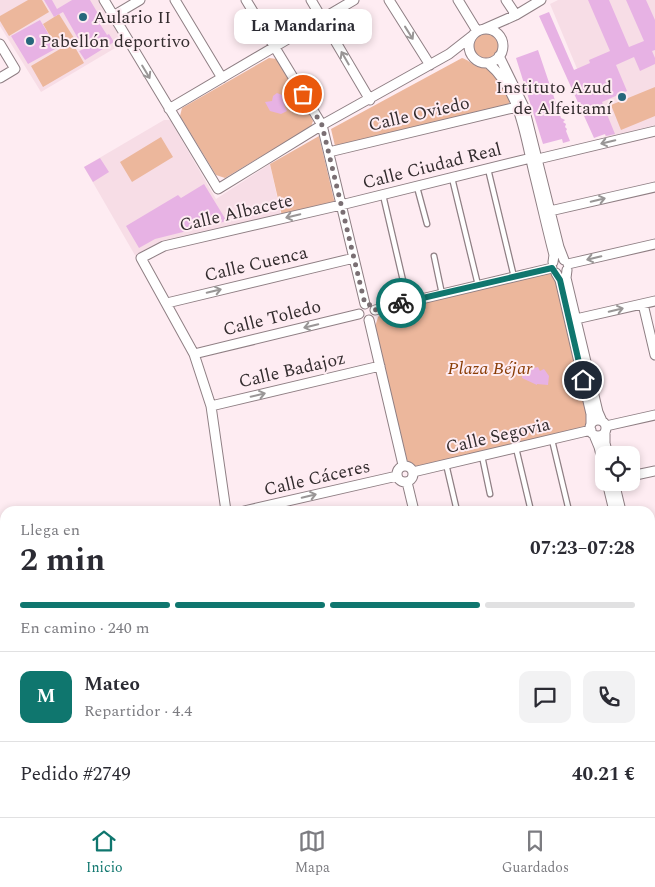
<!DOCTYPE html>
<html lang="es">
<head>
<meta charset="utf-8">
<style>
  :root { --surface:#fff; --page:#f2f2f3; --text:#2b2b33; --muted:#7c7c81; --line:#e1e1e2; --accent:#0f766e }
  body { margin:0; font-family:Spectral,serif; background:var(--page); color:var(--text); height:100vh; display:flex; flex-direction:column; font-size:19px; white-space:nowrap }
  * { box-sizing:border-box; margin:0 }
  p { font-size:16px; color:var(--muted) }
  .icon { flex:none; width:28px; height:28px; fill:none; stroke:currentColor; stroke-width:2; stroke-linecap:round; stroke-linejoin:round }
  .map { position:relative; flex:1; overflow:hidden }
  .panel { position:absolute; left:0px; top:506px; width:655px; height:311px; display:flex; flex-direction:column; background:var(--surface); border-radius:15px 15px 0 0; box-shadow:0 2px 8px #0003 }
  .panel>* { flex:none }
  .tools { position:absolute; left:595px; top:446px; display:grid; gap:10px }
  .tools a { display:grid; place-items:center; width:45px; height:45px; border-radius:10px; background:var(--surface); box-shadow:0 2px 8px #0003; font-size:25px }
  .pin { position:absolute; display:grid; place-items:center; width:42px; height:42px; color:#fff; margin:-21px; border:2px solid #fff; border-radius:50%; box-shadow:0 1px 5px #0007 }
  .courier { position:absolute; display:grid; place-items:center; width:50px; height:50px; margin:-25px; border:4px solid #0f766e; border-radius:50%; background:#fff; color:#222; box-shadow:0 1px 6px #0007 }
  .bubble { position:absolute; height:35px; border-radius:10px; background:var(--surface); box-shadow:0 2px 8px #0003; font-size:16px; font-weight:700; line-height:35px; text-align:center }
  .summary em { font-style:normal; font-weight:700 }
  .summary div { display:flex; flex-direction:column-reverse }
  .summary { display:flex; align-items:center; justify-content:space-between; height:85px; padding:0 20px }
  h1 { font-size:32px; font-weight:700; line-height:38px }
  .bar { display:grid; grid-template-columns:repeat(4,1fr); gap:8px 5px; align-content:center; height:60px; padding:0 20px }
  .bar i { height:6px; border-radius:4px; background:var(--line) }
  .bar .selected { background:var(--accent) }
  .bar p { grid-column:span 4 }
  .line { display:flex; align-items:center; gap:12px; padding:0 20px; border-top:1px solid var(--line) }
  .line div { flex:1 }
  .round { display:grid; place-items:center; flex:none; width:52px; height:52px; border-radius:10px; background:var(--page) }
  .menu { display:flex; justify-content:space-around; align-items:center; height:70px; border-top:1px solid var(--line); background:var(--surface); font-size:14px; color:var(--muted) }
  .menu a { display:grid; justify-items:center; gap:2px }
  .menu .selected { color:var(--accent) }
  .map>svg:first-child { display:block }
  .built { fill:#f7dde6 }
  .green { fill:#ecb79c }
  .building { fill:#e7b2e4 }
  .lines { fill:none; stroke-linecap:round; stroke-linejoin:round }
  .service-casing { stroke:#8f7f84; stroke-width:7 }
  .minor-casing { stroke:#8f7f84; stroke-width:11 }
  .service { stroke:#fff; stroke-width:4.5 }
  .minor { stroke:#fff; stroke-width:9 }
  .oneway { stroke:#999696 }
  .done { stroke:#7a6f73; stroke-width:5; stroke-dasharray:0 9 }
  .route { stroke:#0f766e; stroke-width:6 }
  .poi-dot { fill:#26677b; stroke:#feecf2; stroke-width:2 }
  .labels { text-anchor:middle; dominant-baseline:central; stroke-width:4; stroke-linejoin:round; paint-order:stroke }
  .poi-label { font-size:18px; fill:#332c2e; stroke:#feecf2; text-anchor:start }
  .street-label { font-size:18px; fill:#332c2e; stroke:#feecf2 }
  .park-label { font-size:18px; font-style:italic; fill:#893d06; stroke:#feecf2 }
</style>
</head>
<body>
<div class="map">
<svg width="655" height="817" viewBox="0 0 655 817">
  <rect width="100%" height="100%" fill="#feecf2"/>
  <path class="built" d="M0,0H103L127,41L41,92L0,26Z
    M558,0H655V125L606,138L550,4Z
    M164,120H170L216,199L270,164L281,215L163,241L136,257L84,167Z"/>
  <path class="green" d="M28,0H42L49,12L9,36L0,21V16Z
    M59,14L74,38L57,48L43,24Z
    M474 46a12 12 0 1 1 24 0a12 12 0 1 1-24 0Z
    M72,42L84,63L43,87L31,66Z
    M269,58L277,59L313,121L311,127L225,178L216,175L180,116L182,108Z
    M462,58C468,60 471,63 476,66C482,68 487,68 493,70L511,100L507,106L335,146L331,129Z
    M655,87V116L621,130L611,105Z
    M319,136L335,204L282,216L270,164Z
    M161,137L173,157L132,182L120,162Z
    M546,273L553,274L556,279L588,416V424L583,428L419,467L412,465L407,460L375,327L378,317L383,313Z"/>
  <path class="building" d="M44,0H52L57,9L72,0H90L103,22L100,24L107,35L109,34L114,42L85,60L79,51L84,49L63,12L54,17Z
    M588,0H609L629,47L644,41L626,0H646L655,20V50L652,51L655,58V64L640,71L634,57L616,65L627,91L602,102L615,134L606,136L605,134L594,138L539,16L549,12L574,70L590,63L589,60L610,51Z
    M40,20L57,48L28,64L11,36Z
    M538,50L561,118L565,120L563,122L566,124L565,127L567,129L566,131L570,141L563,143L562,139L543,144L516,58Z
    M277,93L282,95L288,103L284,105L287,111L281,114L270,111L265,102L272,101L273,96Z
    M100,158L109,172L93,182L84,167Z
    M204,184L226,220L223,222L155,239L139,248L126,226L178,195L181,198Z
    M538,367L540,371L544,369L549,376L548,385L537,384V385L522,378L523,371Z"/>
  <g class="lines">
    <g class="service-casing">
      <path id="service" d="M488,169L514,277
        M452,178L478,285
        M417,187L427,224
        M383,195L408,302
        M434,256L442,294
        M552,440L569,511
        M516,448L531,511
        M482,456L490,494
        M446,464L457,511"/>
    </g>
    <g class="minor-casing">
      <path id="minor" d="M104,0L218,189L322,125L449,54L472,36
        M175,0L222,78
        M246,0L322,125L365,304
        M311,0L370,100
        M389,0L430,65
        M458,0L477,31
        M506,0L516,15
        M113,16L140,0
        M484,29L516,15L541,0
        M469 46a17 17 0 1 1 34 0a17 17 0 1 1-34 0Z
        M0,44L15,69L0,78
        M499,56L524,107L559,247L564,260
        M488,63C520,90 525,135 534,173C541,201 547,228 554,255L553,262
        M169,109L354,0
        M329,152L517,107
        M538,159L655,131
        M550,211L655,187
        M568,264L655,244
        M567,270L566,278L598,412L602,421
        M556,273L560,280L591,414V424
        M167,303L354,258
        M643,304L655,355
        M375,310L552,268
        M576,319L655,301
        M369,320L403,465
        M194,354L359,314
        M211,406L380,366
        M590 428a8 8 0 1 1 16 0a8 8 0 1 1-16 0Z
        M606,426L655,415
        M605,432V443L608,455
        M594,435L599,447L604,467
        M397 474a8 8 0 1 1 16 0a8 8 0 1 1-16 0Z
        M413,472L591,430
        M631,476L655,471
        M407,482L414,511
        M607,482L614,511
        M614,482L621,511
        M226,511L211,406L194,354L141,258L164,246L341,205L531,158
        M244,511L397,476
        M650,529L655,528
        M650,578C654,586 654,592 650,599
        M650,631L654,647
        M650,649L655,672
        M0,713L5,715
        M265,812L277,817"/>
    </g>
    <use href="#service" class="service"/>
    <use href="#minor" class="minor"/>
  </g>
  <defs><path id="oneway-shaft" d="M-6 0H5M1.5-3L5.5 0L1.5 3" fill="none" stroke-width="1.6" stroke-linecap="round" stroke-linejoin="round" transform="scale(1.25)"/></defs>
  <g class="oneway">
    <use href="#oneway-shaft" transform="translate(409 33) rotate(58)"/>
    <use href="#oneway-shaft" transform="translate(345 58) rotate(-120)"/>
    <use href="#oneway-shaft" transform="translate(146 72) rotate(59)"/>
    <use href="#oneway-shaft" transform="translate(608 142) rotate(167)"/>
    <use href="#oneway-shaft" transform="translate(598 200) rotate(-13)"/>
    <use href="#oneway-shaft" transform="translate(293 216) rotate(167)"/>
    <use href="#oneway-shaft" transform="translate(594 258) rotate(167)"/>
    <use href="#oneway-shaft" transform="translate(214 291) rotate(-13)"/>
    <use href="#oneway-shaft" transform="translate(616 310) rotate(-13)"/>
    <use href="#oneway-shaft" transform="translate(311 326) rotate(166)"/>
    <use href="#oneway-shaft" transform="translate(258 395) rotate(-13)"/>
    <use href="#oneway-shaft" transform="translate(309 496) rotate(-13)"/>
  </g>
  <g class="lines">
    <path class="done" d="M303,94L322,125L365,304L372,305L375,310L401,303"/>
    <path class="route" d="M401,303L552,268L560,280L583,380"/>
  </g>
  <g class="poi-dot">
    <circle cx="83" cy="17" r="5"/>
    <circle cx="30" cy="41" r="5"/>
    <circle cx="622" cy="97" r="5"/>
  </g>
  <g class="labels">
    <g class="poi-label">
      <text x="93" y="17">Aulario II</text>
      <text x="40" y="41">Pabellón deportivo</text>
      <text x="612" y="87" text-anchor="end">Instituto Azud<tspan x="612" dy="21">de Alfeitamí</tspan></text>
    </g>
    <g class="street-label">
      <text transform="translate(419 114) rotate(-13)">Calle Oviedo</text>
      <text transform="translate(432 166) rotate(-14)">Calle Ciudad Real</text>
      <text transform="translate(236 213) rotate(-13)">Calle Albacete</text>
      <text transform="translate(256 264) rotate(-13)">Calle Cuenca</text>
      <text transform="translate(272 318) rotate(-14)">Calle Toledo</text>
      <text transform="translate(292 370) rotate(-13)">Calle Badajoz</text>
      <text transform="translate(498 436) rotate(-13)">Calle Segovia</text>
      <text transform="translate(317 478) rotate(-13)">Calle Cáceres</text>
    </g>
    <g class="park-label">
      <text x="490" y="368">Plaza Béjar</text>
    </g>
  </g>
</svg>
<div class="tools">
<a><svg class="icon" aria-label="locate" viewBox="0 0 24 24"><circle cx="12" cy="12" r="6"/><path d="M12 2v4M12 18v4M2 12h4M18 12h4"/></svg></a>
</div>
<div class="pin" style="left:303px;top:94px;background:#ea580c"><svg class="icon" aria-label="bag" viewBox="0 0 24 24"><path d="M5 8h14l-1 12H6zM9 8a3 3 0 0 1 6 0"/></svg></div>
<div class="pin" style="left:583px;top:380px;background:#1f2937"><svg class="icon" aria-label="home" viewBox="0 0 24 24"><path d="M3 11l9-7 9 7M6 9v11h12V9"/></svg></div>
<div class="courier" style="left:401px;top:303px"><svg class="icon" aria-label="bike" viewBox="0 0 24 24"><circle cx="6" cy="16" r="4"/><circle cx="18" cy="16" r="4"/><path d="M6 16l4-8h5l3 8M10 8l3 8H6M13 5h3"/></svg></div>
<div class="bubble" style="left:234px;top:9px;width:138px">La Mandarina</div>
<section class="panel">
<div class="summary"><div><h1>2 min</h1><p>Llega en</p></div><em>07:23–07:28</em></div>
<div class="bar"><i class="selected"></i><i class="selected"></i><i class="selected"></i><i></i><p>En camino · 240 m</p></div>
<div class="line" style="height:90px"><b class="round" style="background:var(--accent);color:#fff">M</b><div><b>Mateo</b><p>Repartidor · 4.4</p></div><a class="round"><svg class="icon" aria-label="chat" viewBox="0 0 24 24"><path d="M4 5h16v11H9l-5 4z"/></svg></a><a class="round"><svg class="icon" aria-label="phone" viewBox="0 0 24 24"><path d="M5 4h4l2 5-3 2q2 4 5 5l2-3 5 2v4C11 20 4 13 5 4z"/></svg></a></div>
<div class="line" style="height:65px"><div>Pedido #2749</div><b>40.21 €</b></div>
</section>
</div>
<nav class="menu">
<a class="selected"><svg class="icon" aria-label="home" viewBox="0 0 24 24"><path d="M3 11l9-7 9 7M6 9v11h12V9"/></svg>Inicio</a>
<a><svg class="icon" aria-label="map" viewBox="0 0 24 24"><path d="M3 6l6-2 6 2 6-2v14l-6 2-6-2-6 2zM9 4v14M15 6v14"/></svg>Mapa</a>
<a><svg class="icon" aria-label="saved" viewBox="0 0 24 24"><path d="M7 4h10v16l-5-4-5 4z"/></svg>Guardados</a>
</nav>
</body>
</html>
